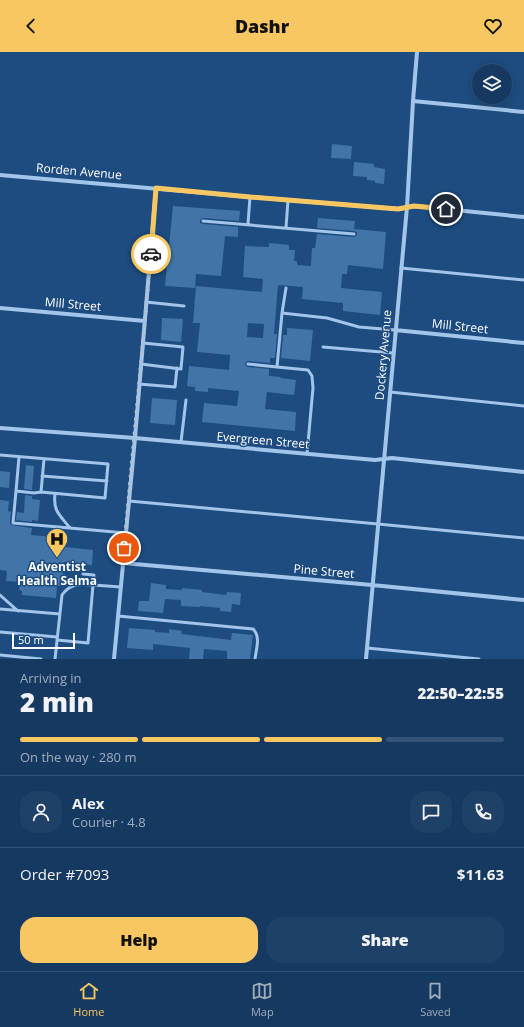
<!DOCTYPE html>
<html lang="en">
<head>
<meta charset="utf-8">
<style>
  :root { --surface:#163961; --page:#1f4067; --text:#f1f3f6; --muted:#9eacbd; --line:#355376; --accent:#f9c761 }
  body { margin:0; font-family:"Open Sans",sans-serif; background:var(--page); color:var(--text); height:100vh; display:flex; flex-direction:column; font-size:15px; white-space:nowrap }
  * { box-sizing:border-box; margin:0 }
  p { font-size:13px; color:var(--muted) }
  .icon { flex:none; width:22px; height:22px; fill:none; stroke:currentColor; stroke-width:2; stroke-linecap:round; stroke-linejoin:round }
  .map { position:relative; height:607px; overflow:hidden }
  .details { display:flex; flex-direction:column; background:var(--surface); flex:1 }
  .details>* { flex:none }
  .buttons { position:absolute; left:472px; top:12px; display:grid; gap:8px }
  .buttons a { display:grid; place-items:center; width:40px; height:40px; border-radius:50%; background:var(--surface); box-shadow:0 2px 10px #0003,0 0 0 1px var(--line); font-size:20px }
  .scale { position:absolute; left:12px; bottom:10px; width:63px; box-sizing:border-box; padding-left:4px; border:2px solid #fff; border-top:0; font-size:11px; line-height:14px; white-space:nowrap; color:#fff; -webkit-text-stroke:3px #1d4c81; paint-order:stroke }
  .pin { position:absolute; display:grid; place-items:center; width:34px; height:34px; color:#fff; margin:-17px; border:2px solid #fff; border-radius:50%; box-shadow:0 1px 4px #0007 }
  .courier { position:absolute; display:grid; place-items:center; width:40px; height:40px; margin:-20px; border:3px solid #f9c761; border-radius:50%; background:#fff; color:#222; box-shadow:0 1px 5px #0007 }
  .head em { font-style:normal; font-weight:800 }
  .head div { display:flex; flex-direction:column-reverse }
  .head { display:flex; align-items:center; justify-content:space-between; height:68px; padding:0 20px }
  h1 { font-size:26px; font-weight:800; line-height:30px }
  .bar { display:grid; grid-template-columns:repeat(4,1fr); gap:6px 4px; align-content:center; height:48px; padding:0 20px }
  .bar i { height:5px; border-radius:3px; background:var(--line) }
  .bar .current { background:var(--accent) }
  .bar p { grid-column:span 4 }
  .line { display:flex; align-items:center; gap:10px; padding:0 20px; border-top:1px solid var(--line) }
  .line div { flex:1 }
  .round { display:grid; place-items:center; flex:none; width:42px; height:42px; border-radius:16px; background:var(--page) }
  .primary-button { display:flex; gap:8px; margin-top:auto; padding:8px 20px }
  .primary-button a { flex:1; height:46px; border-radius:16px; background:var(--accent); color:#111; font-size:16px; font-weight:800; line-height:46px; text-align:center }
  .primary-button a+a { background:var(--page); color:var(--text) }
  header { display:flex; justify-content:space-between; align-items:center; height:52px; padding:0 20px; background:var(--accent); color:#111; font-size:18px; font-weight:800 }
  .dock { display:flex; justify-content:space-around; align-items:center; height:56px; border-top:1px solid var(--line); background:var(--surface); font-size:11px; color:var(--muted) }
  .dock a { display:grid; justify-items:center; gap:2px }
  .dock .current { color:var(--accent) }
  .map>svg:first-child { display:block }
  .building { fill:#4274a9; fill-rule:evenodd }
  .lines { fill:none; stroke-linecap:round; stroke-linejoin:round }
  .service { stroke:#a2c5e9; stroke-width:3 }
  .minor { stroke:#a2c5e9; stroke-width:4 }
  .done { stroke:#b0c0d3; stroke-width:4; stroke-dasharray:0 7.2 }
  .route { stroke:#f9c761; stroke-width:5 }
  .labels { text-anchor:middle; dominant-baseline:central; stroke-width:3; stroke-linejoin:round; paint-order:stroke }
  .street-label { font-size:12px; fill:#fff; stroke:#1d4c81 }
  .poi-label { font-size:12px; font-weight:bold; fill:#fff; stroke:#1d4c81 }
</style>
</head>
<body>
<header><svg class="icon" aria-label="back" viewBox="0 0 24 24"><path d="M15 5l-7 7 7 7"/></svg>Dashr<svg class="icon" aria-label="heart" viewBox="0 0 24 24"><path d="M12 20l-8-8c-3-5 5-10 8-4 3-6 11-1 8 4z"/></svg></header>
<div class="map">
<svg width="524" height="607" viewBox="0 0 524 607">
  <rect width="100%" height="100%" fill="#1d4c81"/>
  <path class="building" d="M332,92L352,94L351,107L331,106Z
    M354,110L374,112V115L385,117L384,132L375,131V129L367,128V125L353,124Z
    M173,154L240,159L239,169L203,166L200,168V171L203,172L238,175V185L225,184L221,224L196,222L195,236L165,234Z
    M318,166L355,169L354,177L386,180L383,217L348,213L347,222H342L341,236L382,240L380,263L343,259V251L302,247L303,235L278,233L274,282H277L275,306H270V311L248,309L246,310L245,312L246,314L248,315L269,317V324L281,325L280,326L296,328L294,343L267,340L265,357L296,360L295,379L202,370L204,351L237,354L239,339L208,336V340L195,339V335L187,334L189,314L229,318L230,303L197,300L200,271H193L196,234L262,240L263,227L243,225L245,194L269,195V191L289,193V198H295L294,209H297V213L311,214L312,196H315L317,182L354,185L357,183V180L354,179L317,176ZM248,271L264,272L263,286L247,285Z
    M162,266L183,267L181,290L161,288Z
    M287,276L313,278L310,309L281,306L283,283H287Z
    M152,346L177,348L175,373L150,371Z
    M26,413L34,414L32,438L24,437Z
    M0,419L10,420L9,436L0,435Z
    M25,443L32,444V447L40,448L38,469L32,468V470L16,468L17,460L24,461Z
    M0,448L9,449L8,459L11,460L10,471L11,473L32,476L31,483L66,486L65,495L93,498L92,513L64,510L62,534H57L56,546L22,543V539L19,538L20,530L6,529L7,519L0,518Z
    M151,531L166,533V537L182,538V536L202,538V540L226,543L227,540L241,541L240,553L232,552L231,560L220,559V556L200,554V555L181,554V548L165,547L163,561L138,559L139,549H149Z
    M129,576L155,578V580L169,581V577L182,579L181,582L231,588L232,581L253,583L250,607H227V599L204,597L203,607H189L190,596L153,592V598L127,596Z"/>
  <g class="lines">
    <path class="service" d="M203,169L354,182
      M248,172L250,145
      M286,176L288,148
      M401,216L524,228
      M286,236L282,261L327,266L359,275L395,278
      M146,250L184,254
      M282,261L277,315L308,318L312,324L313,336L307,402
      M323,295L393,301
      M141,312L181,317L183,295L143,291
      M248,312L277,315
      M139,332L175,335L177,316
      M390,340L524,354
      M181,390L186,348
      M0,403L108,412L105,446L41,440L34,441L16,439L13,471L126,481
      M42,424L107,429
      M16,439L19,405
      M41,440L44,407
      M55,442C53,460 60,463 70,476
      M129,449L378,472L524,486
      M0,543L18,559
      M0,557L60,562
      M118,564L253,577C261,584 256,598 255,607
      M0,580L57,585
      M57,588L88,591L93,533L121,535
      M367,596L479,607
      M0,603L41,607
      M55,607L62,543C70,531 80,532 93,533L94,523L83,522"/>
    <path class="minor" d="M413,49L524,60
      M0,123L250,145L398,157L414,154L524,165
      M0,256L145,269
      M395,278L524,291
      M0,376L135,386L375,408L392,406L524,420
      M123,511L372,533L524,548
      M114,607L135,386L156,136
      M366,607L407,155L413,49L417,0"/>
  </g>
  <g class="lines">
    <path class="done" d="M124,496L151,202"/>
    <path class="route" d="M151,202L156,136L250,145L398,157L414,154L446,157"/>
  </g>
  <defs>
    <g id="hospital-pin" transform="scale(1.15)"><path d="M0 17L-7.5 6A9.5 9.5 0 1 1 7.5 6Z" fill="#f9c761" stroke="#1d4c81"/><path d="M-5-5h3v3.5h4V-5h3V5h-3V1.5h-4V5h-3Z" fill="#111"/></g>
  </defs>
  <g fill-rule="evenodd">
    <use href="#hospital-pin" x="57" y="487"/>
  </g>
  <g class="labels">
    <g class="street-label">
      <text transform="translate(79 119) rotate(5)">Rorden Avenue</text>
      <text transform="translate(73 252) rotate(5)">Mill Street</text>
      <text transform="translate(460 274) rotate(6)">Mill Street</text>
      <text transform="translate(383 303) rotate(-85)">Dockery Avenue</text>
      <text transform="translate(263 388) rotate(5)">Evergreen Street</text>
      <text transform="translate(324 519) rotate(5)">Pine Street</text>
    </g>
    <g class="poi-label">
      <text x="57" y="514">Adventist<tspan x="57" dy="14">Health Selma</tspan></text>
    </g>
  </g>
</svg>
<div class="buttons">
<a><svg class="icon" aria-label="layers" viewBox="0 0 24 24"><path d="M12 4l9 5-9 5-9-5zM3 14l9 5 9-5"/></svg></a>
</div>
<div class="scale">50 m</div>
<div class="pin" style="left:124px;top:496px;background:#ea580c"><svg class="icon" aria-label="bag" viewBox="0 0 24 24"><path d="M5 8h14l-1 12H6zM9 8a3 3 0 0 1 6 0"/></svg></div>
<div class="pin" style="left:446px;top:157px;background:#1f2937"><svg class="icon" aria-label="home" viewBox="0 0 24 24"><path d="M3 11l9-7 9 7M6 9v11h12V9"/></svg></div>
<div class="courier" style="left:151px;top:202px"><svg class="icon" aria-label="car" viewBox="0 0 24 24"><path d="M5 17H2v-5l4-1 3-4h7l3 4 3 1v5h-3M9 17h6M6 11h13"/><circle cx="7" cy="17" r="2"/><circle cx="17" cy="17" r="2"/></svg></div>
</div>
<section class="details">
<div class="head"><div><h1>2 min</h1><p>Arriving in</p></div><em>22:50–22:55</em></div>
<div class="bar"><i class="current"></i><i class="current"></i><i class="current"></i><i></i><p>On the way · 280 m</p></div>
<div class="line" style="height:72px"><a class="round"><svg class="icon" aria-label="person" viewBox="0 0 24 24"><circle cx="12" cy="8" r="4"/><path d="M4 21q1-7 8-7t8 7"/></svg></a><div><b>Alex</b><p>Courier · 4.8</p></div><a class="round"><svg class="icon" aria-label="chat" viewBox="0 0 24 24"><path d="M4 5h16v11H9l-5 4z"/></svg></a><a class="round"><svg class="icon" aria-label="phone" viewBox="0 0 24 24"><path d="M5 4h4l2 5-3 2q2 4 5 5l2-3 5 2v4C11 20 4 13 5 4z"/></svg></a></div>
<div class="line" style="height:52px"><div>Order #7093</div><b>$11.63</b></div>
<div class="primary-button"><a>Help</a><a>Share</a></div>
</section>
<nav class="dock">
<a class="current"><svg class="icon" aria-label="home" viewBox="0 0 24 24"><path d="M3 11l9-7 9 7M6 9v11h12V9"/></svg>Home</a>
<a><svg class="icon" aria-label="map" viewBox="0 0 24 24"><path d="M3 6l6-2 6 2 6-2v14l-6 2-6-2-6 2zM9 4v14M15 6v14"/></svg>Map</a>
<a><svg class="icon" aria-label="saved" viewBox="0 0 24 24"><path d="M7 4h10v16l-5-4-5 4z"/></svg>Saved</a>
</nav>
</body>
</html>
